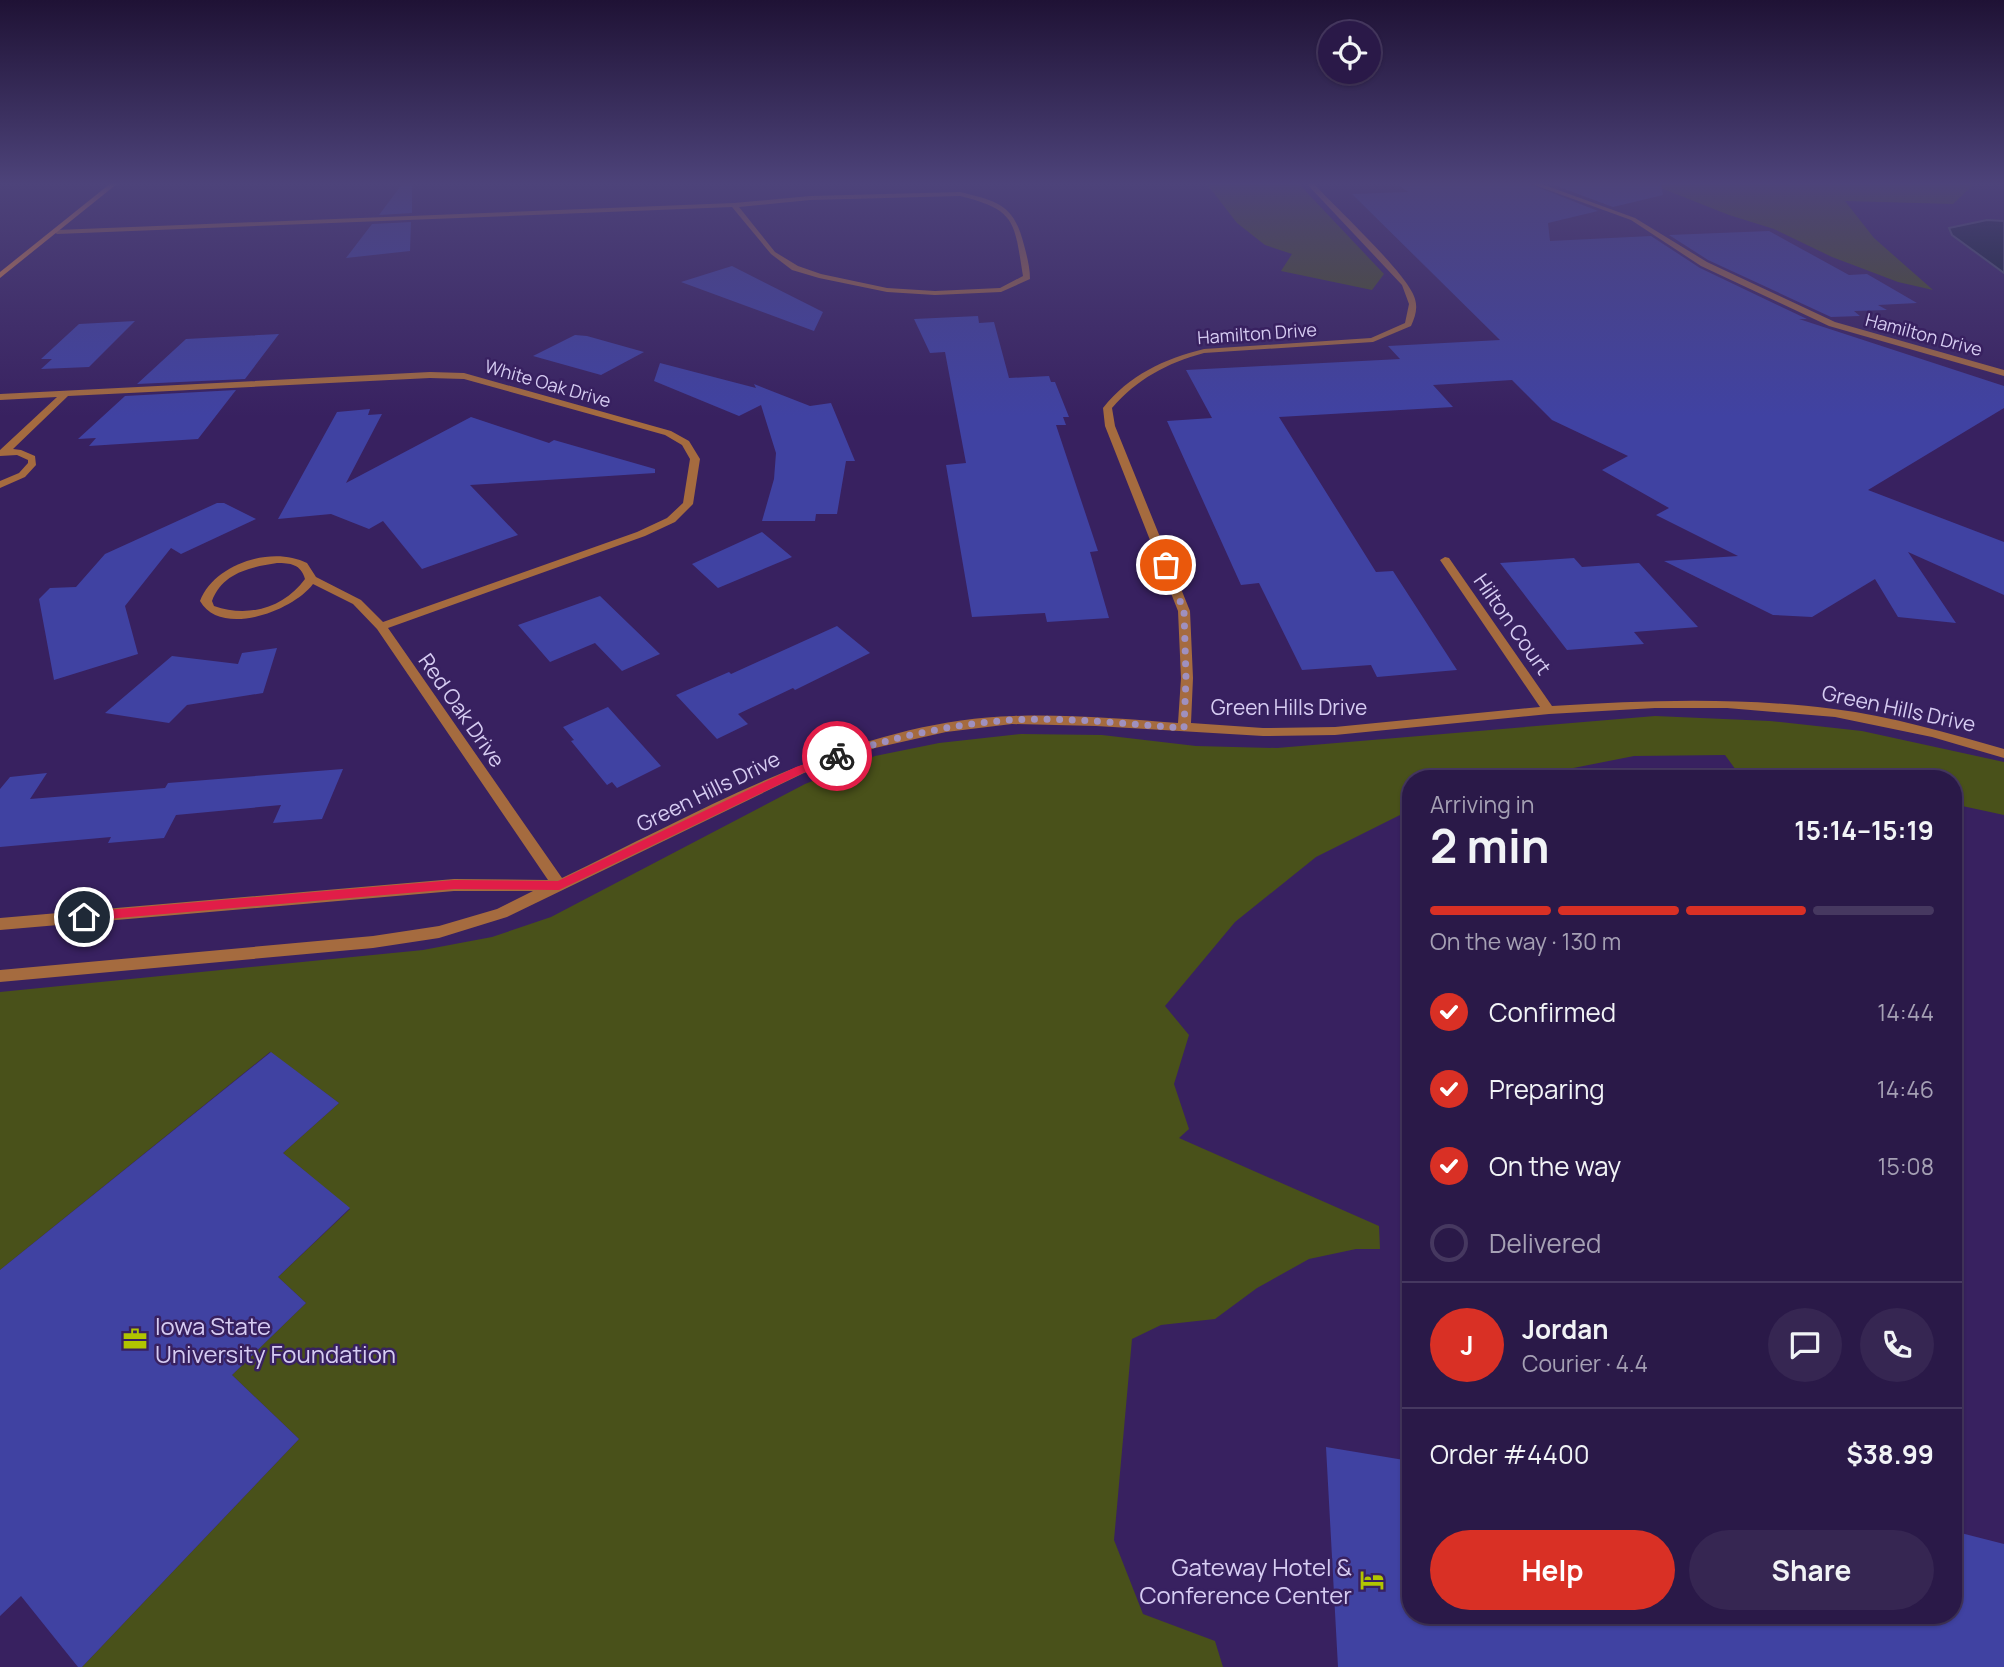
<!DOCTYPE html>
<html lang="en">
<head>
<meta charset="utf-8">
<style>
  :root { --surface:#2a1948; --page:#362652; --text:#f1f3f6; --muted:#a5a0b4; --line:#463860; --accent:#d93025 }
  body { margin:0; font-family:Manrope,sans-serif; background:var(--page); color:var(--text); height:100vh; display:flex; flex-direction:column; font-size:26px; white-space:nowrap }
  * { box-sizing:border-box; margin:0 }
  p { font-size:23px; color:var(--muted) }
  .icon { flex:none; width:38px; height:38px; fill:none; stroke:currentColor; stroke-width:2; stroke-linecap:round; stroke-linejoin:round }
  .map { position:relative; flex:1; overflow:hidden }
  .drawer { position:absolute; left:1402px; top:770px; width:560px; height:854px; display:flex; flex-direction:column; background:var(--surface); border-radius:28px; box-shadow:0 2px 5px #0004,0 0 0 2px var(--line) }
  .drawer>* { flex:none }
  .buttons { position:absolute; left:1318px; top:21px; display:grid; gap:14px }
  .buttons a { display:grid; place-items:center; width:63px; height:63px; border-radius:50%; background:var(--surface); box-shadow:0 2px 5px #0004,0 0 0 2px var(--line); font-size:35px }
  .pin { position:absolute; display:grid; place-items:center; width:60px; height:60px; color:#fff; margin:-30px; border:4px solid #fff; border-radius:50%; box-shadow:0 2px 7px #0007 }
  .courier { position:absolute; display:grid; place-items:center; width:70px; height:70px; margin:-35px; border:5px solid #e11d48; border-radius:50%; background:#fff; color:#222; box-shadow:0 2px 9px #0007 }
  .head em { font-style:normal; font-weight:700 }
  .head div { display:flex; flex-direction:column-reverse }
  .head { display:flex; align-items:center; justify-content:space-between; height:119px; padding:0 28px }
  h1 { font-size:46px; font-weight:700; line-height:52px }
  .bar { display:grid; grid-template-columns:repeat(4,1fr); gap:10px 7px; align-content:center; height:84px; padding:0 28px }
  .bar i { height:9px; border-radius:5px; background:var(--line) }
  .bar .selected { background:var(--accent) }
  .bar p { grid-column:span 4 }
  .line { display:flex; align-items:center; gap:18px; padding:0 28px; border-top:2px solid var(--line) }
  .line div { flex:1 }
  .round { display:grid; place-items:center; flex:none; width:74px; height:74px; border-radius:37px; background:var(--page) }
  ol { padding:0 28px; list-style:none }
  li { display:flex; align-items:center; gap:21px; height:77px }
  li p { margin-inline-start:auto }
  li .icon { padding:7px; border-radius:50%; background:var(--accent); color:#fff; stroke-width:4 }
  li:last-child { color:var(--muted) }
  li i { width:38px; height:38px; border:4px solid var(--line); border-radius:50% }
  .primary-button { display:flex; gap:14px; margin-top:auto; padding:14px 28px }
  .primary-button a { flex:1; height:80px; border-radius:42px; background:var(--accent); color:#fff; font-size:28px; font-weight:700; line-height:80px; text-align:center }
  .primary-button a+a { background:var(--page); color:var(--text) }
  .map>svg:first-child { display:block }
  .green { fill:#49511a }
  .water { fill:#0d1e29; stroke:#495265; stroke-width:2 }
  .building { fill:#4042a2 }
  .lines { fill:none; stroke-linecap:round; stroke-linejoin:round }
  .street { fill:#a56b3f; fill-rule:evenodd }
  .secondary { fill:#e68a3d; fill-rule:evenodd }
  .route { fill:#e11d48 }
  .done { stroke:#9f90bf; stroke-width:7; stroke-dasharray:0 12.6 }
  .labels { text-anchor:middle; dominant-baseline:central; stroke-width:5; stroke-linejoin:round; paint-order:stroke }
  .far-street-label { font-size:18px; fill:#d6ccf2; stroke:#382160 }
  .street-label { font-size:21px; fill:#d6ccf2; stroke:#382160 }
  .near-poi-label { font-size:24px; fill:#d6ccf2; stroke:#382160; text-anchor:start }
</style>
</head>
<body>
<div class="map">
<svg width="2004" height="1667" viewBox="0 0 2004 1667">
  <rect width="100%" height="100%" fill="#382160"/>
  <path class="green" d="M1206,183H1298L1384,274L1372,290L1281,271L1292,254L1265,245L1237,223Z
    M1648,183H1975L1953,204L1845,201L1874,238L1933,290L1898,282L1832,257L1774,229L1729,215Z
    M1655,716L1770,721L1862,731L2004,762V815L1953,804V779L1741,777L1725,755L1634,756L1518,779H1410V810L1316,857L1235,922L1165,1006L1189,1035L1174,1084L1189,1129L1179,1138L1379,1226L1380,1249H1356L1309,1259L1257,1288L1215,1319L1161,1325L1132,1339L1114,1540L1143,1614L1215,1641L1223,1667H82L299,1439L232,1375L306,1303L278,1277L350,1209L283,1153L339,1103L270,1052L0,1270V992L423,950L492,937L551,917L805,784L875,756L939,743L1021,734L1102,735L1196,746L1277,748Z"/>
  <path class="water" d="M1987,220L2004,221V273L1952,235L1949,228Z"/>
  <path class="building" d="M403,183H412V213L379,215Z
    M1396,183H1527L1598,211L1548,223L1550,241L1651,236L1700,268L1807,319H1799L2004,386V408L1868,490L2004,542V595L1908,552L1956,623L1898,617L1875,579L1812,617L1773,615L1664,561L1738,556L1656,515L1669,508L1602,470L1628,456L1552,420L1512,380L1433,385L1453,407L1279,417L1376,572L1393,571L1457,670L1377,677L1371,665L1302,670L1259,583L1241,585L1167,421L1212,418L1186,370L1400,359L1388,346L1500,340L1352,194L1408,192Z
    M1548,183H1661L1663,195L1613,207Z
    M411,222L410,251L346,258L372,224Z
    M1769,231L1849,275L1867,274L1917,303L1878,305L1887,310L1854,311L1860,316L1831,317L1708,260L1669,235Z
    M732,266L823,312L814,331L681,282Z
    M978,316L979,323L994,322L1009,378L1049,376L1051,382H1055L1069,417H1063L1066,425H1056L1098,551L1090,552L1109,618L1047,622L1045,613L972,617L946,465L966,463L945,352L930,353L914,319Z
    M135,321L89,367L41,369L52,359H41L79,324Z
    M279,334L245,379L137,384L186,339Z
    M575,335L587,336L644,352L601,375L533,356Z
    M660,363L756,388L754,384L810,406L831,403L855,461H846L837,514H816L815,521H762L774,479L776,453L761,405L739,416L654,381Z
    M236,390L198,439L89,446L96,438L78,439L125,396Z
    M370,409L368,415L382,414L346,483L471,417L549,443L554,440L655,469V473L470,485L518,535L422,569L383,521L369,529L331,514L278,519L337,412Z
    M217,503H224L256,519L181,554L171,548L125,606L138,654L54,680L39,599L50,588L76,587L105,554Z
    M762,532L792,557L718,588L692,564Z
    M1574,558L1582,567L1639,563L1698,627L1634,632L1644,644L1567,650L1500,563Z
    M600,596L660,654L622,671L595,643L550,662L518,625Z
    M837,626L870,653L795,690L793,688L738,714L748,724L717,739L676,695L729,672L731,674Z
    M277,648L263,693L187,705L169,723L105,713L172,656L238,664L242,653Z
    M608,707L661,766L617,788L612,782L607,785L571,741L574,740L563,727Z
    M343,769L322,819L273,823L281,805L176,815L164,838L108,843L111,837L0,847V789L10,777L47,773L30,799L165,788L168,783Z
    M271,1052L339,1103L283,1153L350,1208L278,1277L306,1303L232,1375L299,1439L82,1667H78L21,1596L0,1616V1270Z
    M1326,1447L1410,1461V1615H1953V1531L2004,1544V1667H1338Z"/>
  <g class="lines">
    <path class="street" d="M1306,183H1313C1334,206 1409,275 1415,299C1418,309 1415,317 1411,326L1373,342L1204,353C1167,363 1137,379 1112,408L1115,426L1190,611L1193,678L1191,723L1263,728L1335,727L1540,707L1440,560L1445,557L1449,558L1552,706C1647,700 1740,697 1834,709C1891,716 1948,733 2004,749V758L1932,737L1835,717L1727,708H1655L1549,714L1335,735L1263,736L1096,726L1012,724L946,732L875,748L804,773L507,917L439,938L373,948L0,982V970L373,936L439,926L497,909L533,891H454L0,930V918L454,879L548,880L377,629L353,604L313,584C293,611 221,638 200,601C214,564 272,545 307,563L316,577L361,600L383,622L637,532L667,518L683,503L690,459L682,445L665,435L464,379L430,378L68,396L13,449L21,450L35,456L36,465L25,477L0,488V481L19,473L28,463V460L17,455L0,456V450L57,397L0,400V394L430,372L464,373L671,431L689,441L700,459L693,504L675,522L645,536L388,628L562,878C702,811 856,720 1014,716C1068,714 1123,719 1178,723L1181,678L1178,611L1105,426L1103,408C1129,375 1164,359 1204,349L1371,338L1405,323L1409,304L1402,285ZM277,563C290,563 301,564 305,579C284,608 248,618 214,606L212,601C222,573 250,567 277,563Z
      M1529,183H1539L1635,218L1707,262L1835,322L2004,370V376L1829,326L1701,266L1631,220Z
      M960,192C997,201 1014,204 1024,245C1027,256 1030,268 1030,279L1001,292L935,295L887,292L819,278L792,270L771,254L732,207L57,234L54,232L57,230L734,203L810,196ZM960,196C1017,210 1014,222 1023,276L1000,288L935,291L887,288L821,274L798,266L775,252L739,207L810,200Z"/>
    <path class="secondary" d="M111,183H118L0,278V272Z"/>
  </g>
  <linearGradient id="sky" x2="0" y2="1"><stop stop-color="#1f1235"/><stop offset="0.44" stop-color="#4d437a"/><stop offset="1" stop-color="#4d437a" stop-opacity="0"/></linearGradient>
  <rect width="2004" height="417" fill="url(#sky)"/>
  <path class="route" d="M837,753L841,754V759L803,773L559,890L454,889L84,921L78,917L84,912L454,880L558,881L796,767Z"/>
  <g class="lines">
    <path class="done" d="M837,756C893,737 953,724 1011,720C1068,717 1127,724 1184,728L1186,678L1184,611L1166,565"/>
  </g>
  <defs>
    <g id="office-bare" transform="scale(1.89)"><path d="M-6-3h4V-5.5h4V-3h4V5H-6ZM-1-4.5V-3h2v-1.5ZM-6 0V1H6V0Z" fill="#b1c500" stroke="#382160" stroke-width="2.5" paint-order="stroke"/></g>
    <g id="hotel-bare" transform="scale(1.89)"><path d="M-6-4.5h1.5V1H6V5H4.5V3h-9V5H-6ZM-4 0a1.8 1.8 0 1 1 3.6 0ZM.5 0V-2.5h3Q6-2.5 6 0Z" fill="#b1c500" stroke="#382160" stroke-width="2.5" paint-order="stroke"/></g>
  </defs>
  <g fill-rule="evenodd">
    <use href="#office-bare" x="135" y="1339"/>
    <use href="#hotel-bare" x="1372" y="1580"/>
  </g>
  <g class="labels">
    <g class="far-street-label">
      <text transform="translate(1257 333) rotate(-4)">Hamilton Drive</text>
      <text transform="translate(1924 334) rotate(15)">Hamilton Drive</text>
      <text transform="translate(548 383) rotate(16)">White Oak Drive</text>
    </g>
    <g class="street-label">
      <text transform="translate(1513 624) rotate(55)">Hilton Court</text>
      <text x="1289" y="707">Green Hills Drive</text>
      <text transform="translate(1899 708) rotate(12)">Green Hills Drive</text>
      <text transform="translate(462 710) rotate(55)">Red Oak Drive</text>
      <text transform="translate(708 791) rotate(-26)">Green Hills Drive</text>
    </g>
    <g class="near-poi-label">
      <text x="155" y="1325">Iowa State<tspan x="155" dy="28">University Foundation</tspan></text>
      <text x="1352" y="1566" text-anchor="end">Gateway Hotel &amp;<tspan x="1352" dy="28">Conference Center</tspan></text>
    </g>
  </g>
</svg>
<div class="buttons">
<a><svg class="icon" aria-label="locate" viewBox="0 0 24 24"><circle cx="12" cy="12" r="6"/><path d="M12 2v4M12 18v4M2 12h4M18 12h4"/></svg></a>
</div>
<div class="pin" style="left:1166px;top:565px;background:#ea580c"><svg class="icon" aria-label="bag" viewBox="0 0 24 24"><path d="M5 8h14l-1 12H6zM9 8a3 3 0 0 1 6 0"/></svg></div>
<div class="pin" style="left:84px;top:917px;background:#1f2937"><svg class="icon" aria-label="home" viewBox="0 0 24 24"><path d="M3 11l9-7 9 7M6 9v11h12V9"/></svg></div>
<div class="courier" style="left:837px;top:756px"><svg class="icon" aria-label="bike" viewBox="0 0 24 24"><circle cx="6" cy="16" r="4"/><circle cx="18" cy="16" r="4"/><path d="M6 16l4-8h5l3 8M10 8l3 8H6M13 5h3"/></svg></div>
<section class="drawer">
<div class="head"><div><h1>2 min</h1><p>Arriving in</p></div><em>15:14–15:19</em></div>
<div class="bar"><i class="selected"></i><i class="selected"></i><i class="selected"></i><i></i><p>On the way · 130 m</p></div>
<ol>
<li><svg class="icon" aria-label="check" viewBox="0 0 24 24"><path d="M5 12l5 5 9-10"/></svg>Confirmed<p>14:44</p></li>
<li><svg class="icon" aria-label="check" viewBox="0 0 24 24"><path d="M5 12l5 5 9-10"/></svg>Preparing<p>14:46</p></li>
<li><svg class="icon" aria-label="check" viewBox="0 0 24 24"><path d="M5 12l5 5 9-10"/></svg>On the way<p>15:08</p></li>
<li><i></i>Delivered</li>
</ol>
<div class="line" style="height:126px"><b class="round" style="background:var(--accent);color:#fff">J</b><div><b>Jordan</b><p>Courier · 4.4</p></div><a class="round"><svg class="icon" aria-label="chat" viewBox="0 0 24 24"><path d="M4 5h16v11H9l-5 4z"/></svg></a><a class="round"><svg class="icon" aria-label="phone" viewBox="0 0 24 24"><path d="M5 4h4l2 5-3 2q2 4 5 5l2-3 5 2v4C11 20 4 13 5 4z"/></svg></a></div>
<div class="line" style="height:91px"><div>Order #4400</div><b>$38.99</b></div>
<div class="primary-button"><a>Help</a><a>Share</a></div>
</section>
</div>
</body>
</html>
